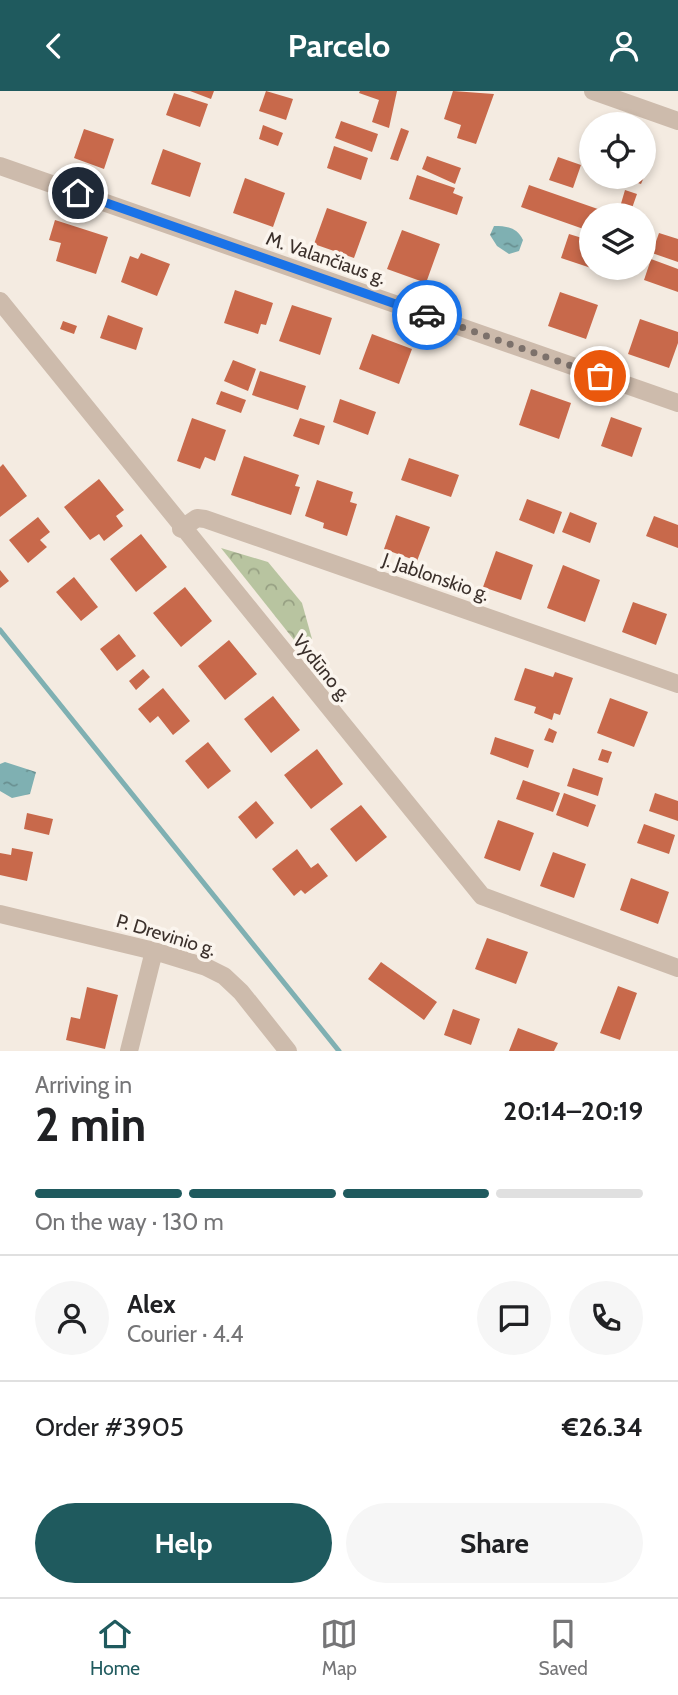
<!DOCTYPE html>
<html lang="en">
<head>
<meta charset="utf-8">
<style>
  :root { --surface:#fff; --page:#f6f6f6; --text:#202124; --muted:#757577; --line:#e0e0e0; --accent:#1f5a5e }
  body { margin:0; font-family:Cabin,sans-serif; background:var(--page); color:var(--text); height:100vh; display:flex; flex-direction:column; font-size:26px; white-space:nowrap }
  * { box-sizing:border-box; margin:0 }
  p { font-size:23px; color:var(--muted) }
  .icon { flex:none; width:38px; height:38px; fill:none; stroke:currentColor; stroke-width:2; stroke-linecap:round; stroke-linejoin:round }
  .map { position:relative; height:960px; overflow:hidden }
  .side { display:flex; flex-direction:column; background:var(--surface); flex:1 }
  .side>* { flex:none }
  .controls { position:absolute; left:579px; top:21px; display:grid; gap:14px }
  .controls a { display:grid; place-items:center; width:77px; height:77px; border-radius:50%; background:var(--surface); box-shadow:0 4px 10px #0003; font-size:35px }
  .pin { position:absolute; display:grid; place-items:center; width:60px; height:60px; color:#fff; margin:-30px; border:4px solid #fff; border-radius:50%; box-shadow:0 2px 7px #0007 }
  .courier { position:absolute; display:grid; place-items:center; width:70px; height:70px; margin:-35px; border:5px solid #1a73e8; border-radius:50%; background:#fff; color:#222; box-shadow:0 2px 9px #0007 }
  .head em { font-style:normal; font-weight:700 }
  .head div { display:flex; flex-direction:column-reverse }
  .head { display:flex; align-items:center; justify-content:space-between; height:119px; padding:0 35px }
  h1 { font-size:46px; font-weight:700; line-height:52px }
  .bar { display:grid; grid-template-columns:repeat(4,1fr); gap:10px 7px; align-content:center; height:84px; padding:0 35px }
  .bar i { height:9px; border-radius:5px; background:var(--line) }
  .bar .on { background:var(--accent) }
  .bar p { grid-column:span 4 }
  .line { display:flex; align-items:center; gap:18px; padding:0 35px; border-top:2px solid var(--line) }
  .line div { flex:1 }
  .round { display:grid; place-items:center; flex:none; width:74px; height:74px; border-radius:37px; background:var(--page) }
  .action { display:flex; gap:14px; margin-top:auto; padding:14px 35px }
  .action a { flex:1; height:80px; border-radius:42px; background:var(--accent); color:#fff; font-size:28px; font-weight:700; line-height:80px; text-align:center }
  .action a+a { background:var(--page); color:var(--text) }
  header { display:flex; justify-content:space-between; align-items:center; height:91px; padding:0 35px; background:var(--accent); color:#fff; font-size:32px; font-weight:700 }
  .tabs { display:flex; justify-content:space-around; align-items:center; height:98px; border-top:2px solid var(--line); background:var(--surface); font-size:19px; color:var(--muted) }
  .tabs a { display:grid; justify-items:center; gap:4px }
  .tabs .on { color:var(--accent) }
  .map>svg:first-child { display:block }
  .forest { fill:url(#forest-crowns) }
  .water { fill:url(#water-ripples) }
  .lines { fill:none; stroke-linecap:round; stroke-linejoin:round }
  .stream { stroke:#7fb0b2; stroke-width:5 }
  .building { fill:#c8694b }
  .minor { stroke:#cdbbac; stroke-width:18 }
  .done { stroke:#7c716b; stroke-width:7; stroke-dasharray:0 12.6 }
  .route { stroke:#1a73e8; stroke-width:9 }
  .labels { text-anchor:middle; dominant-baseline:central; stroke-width:7; stroke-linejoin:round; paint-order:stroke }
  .street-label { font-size:19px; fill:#3b302b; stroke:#fbf5ee }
</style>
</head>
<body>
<header><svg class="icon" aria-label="back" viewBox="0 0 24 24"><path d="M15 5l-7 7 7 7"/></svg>Parcelo<svg class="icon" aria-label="person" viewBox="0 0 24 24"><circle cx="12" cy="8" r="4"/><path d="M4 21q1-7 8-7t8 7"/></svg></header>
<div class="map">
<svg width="678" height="960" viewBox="0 0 678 960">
  <defs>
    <pattern id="forest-crowns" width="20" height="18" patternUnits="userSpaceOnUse" patternTransform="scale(1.75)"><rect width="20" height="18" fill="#b8c4a0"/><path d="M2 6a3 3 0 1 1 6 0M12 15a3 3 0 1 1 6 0" fill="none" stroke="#97a083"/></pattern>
    <pattern id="water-ripples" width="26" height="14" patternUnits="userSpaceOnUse" patternTransform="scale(1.75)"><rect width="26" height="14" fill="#7fb0b2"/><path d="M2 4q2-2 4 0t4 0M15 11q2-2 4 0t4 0" fill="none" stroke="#699091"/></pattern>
  </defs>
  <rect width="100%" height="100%" fill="#f4ebe1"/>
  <path class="forest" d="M221,457L268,471L302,512L312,548L302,559Z"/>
  <path class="water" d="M494,135C506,135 517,136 523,149L519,160L509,163L497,155L490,144Z
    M5,671L36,681L30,703L12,707L0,700V673Z"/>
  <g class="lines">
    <path class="stream" d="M0,539L339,960"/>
  </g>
  <path class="building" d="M190,0H214L211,8Z
    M266,0L293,8L286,29L259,20Z
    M360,0H397L389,37L372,31L379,9L359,2Z
    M453,0L494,3L476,53L457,47L461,34L444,28Z
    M174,2L208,13L200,36L166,24Z
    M341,30L378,43L372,61L335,47Z
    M263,34L283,42L278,55L259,48Z
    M401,37L409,40L398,70L390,68Z
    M84,38L114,48L104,78L74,67Z
    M334,55L368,67L361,89L327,77Z
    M644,55L653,58L645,83H644Z
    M163,58L201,72L190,106L151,93Z
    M427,65L461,77L455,93L422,78Z
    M558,66L581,74L573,97L549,89Z
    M417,84L455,97L453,102L463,106L457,124L409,108Z
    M619,86H644L641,93Z
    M245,87L285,102L273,136L233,122Z
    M529,94L615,124H592V141L521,116Z
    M625,99L637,103L631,120L620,116Z
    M327,117L367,131L354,167L314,153Z
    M55,129L108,146L96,183L56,170L61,152L49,149Z
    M402,139L440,153L426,192L387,178Z
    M644,142L653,145L648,160L644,159Z
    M659,142L678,148V171L652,162Z
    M569,143L592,150V177H611L609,183L561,167Z
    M141,162L170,173L157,205L121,191L130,165L138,168Z
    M651,168L678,178V201L644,189Z
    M235,199L273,212L266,234L261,233L258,243L224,232Z
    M560,201L598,214L586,248L548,235Z
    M292,214L332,227L320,264L279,250Z
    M108,224L143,237L136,259L100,247Z
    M640,228L678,241V252L669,277L628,263Z
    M63,230L77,235L74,243L60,238Z
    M372,243L412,258L399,293L359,278Z
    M233,269L256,278L248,300L224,290Z
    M260,280L306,295L298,319L252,304Z
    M531,298L571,312L559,348L519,334Z
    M221,300L246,309L241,322L216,313Z
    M340,308L376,321L368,344L333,331Z
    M611,326L642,337L632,366L601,355Z
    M192,327L226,339L215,370L205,366L200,378L177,370Z
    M300,327L325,335L319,354L293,345Z
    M244,365L299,384L295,395L300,396L291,424L231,404Z
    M409,367L459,384L451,406L401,389Z
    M3,373L27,405L0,426V376Z
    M99,388L124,419L116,425L123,435L104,450L99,443L90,449L64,416Z
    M317,389L353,401L350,411L357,413L347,445L323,437L324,432L305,425Z
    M527,408L562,421L554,443L519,429Z
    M570,421L597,432L590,452L562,441Z
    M396,424L430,436L417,470L384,458Z
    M654,425L678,434V457L646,445Z
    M38,426L50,441L40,449L47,456L28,472L9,449Z
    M141,443L167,476L136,501L110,468Z
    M496,460L533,474L521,509L483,496Z
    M563,474L600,489L585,531L547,517Z
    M0,479L9,490L0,497Z
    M74,486L98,516L81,530L56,501Z
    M185,496L212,530L181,556L153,522Z
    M633,511L667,523L656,554L622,541Z
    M119,543L136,565L117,580L100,558Z
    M229,549L257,583L225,609L198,575Z
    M525,577L553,586L555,581L573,587L560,624L554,622L552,629L534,622L536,616L514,609Z
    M143,578L150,586L136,599L129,590Z
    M163,597L190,630L173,644L158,625L150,632L138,618Z
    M273,605L300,639L271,662L244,628Z
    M610,607L648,621L634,656L597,642Z
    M549,637L557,641L553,652L544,649Z
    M495,646L534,659L528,677L490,663Z
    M208,651L231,680L208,698L185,670Z
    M317,658L343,693L311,718L284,684Z
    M602,658L612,661L608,672L598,669Z
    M573,677L603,687L598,705L567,695Z
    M523,689L560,702L553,721L516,708Z
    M564,702L596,714L588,736L556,724Z
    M655,702L678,710V730L649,720Z
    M256,710L274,732L256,748L238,726Z
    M361,714L387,746L356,771L330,738Z
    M27,722L53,728L49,744L24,738Z
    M498,729L534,742L520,780L484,767Z
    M644,733L675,744L669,763L637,752Z
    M12,757L33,761L27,790L0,784V762L11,764Z
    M297,758L311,777L318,772L328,785L305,803L301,799L294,805L272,778Z
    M553,761L586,773L574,807L540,795Z
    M631,787L669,801L658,833L620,819Z
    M487,847L528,861L516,893L475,878Z
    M381,871L437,911L424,929L368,888Z
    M618,895L637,902L620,949L600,942Z
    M87,896L118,904L105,958L66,949L71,926L80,928Z
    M453,918L480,928L471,954L444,944Z
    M518,937L558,952L554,960H509Z"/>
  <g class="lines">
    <path class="minor" d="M593,0L678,30
      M0,75L678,312
      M0,210L482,805L678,877
      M181,438L197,427L205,428L678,593
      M0,823L154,860L206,876L224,885L241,901L288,960
      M129,960L154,860"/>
  </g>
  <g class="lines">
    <path class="done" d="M427,224L600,285"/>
    <path class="route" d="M78,102L427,224"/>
  </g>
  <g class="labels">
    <g class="street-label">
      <text transform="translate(326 167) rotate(19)">M. Valančiaus g.</text>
      <text transform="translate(436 486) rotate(19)">J. Jablonskio g.</text>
      <text transform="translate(322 577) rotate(51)">Vydūno g.</text>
      <text transform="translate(166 844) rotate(17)">P. Drevinio g.</text>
    </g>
  </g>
</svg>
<div class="controls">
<a><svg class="icon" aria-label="locate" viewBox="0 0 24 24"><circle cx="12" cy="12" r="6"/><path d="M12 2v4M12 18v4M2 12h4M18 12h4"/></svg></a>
<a><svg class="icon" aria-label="layers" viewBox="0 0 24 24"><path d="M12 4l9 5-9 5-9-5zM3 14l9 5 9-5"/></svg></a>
</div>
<div class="pin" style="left:600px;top:285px;background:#ea580c"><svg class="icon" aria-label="bag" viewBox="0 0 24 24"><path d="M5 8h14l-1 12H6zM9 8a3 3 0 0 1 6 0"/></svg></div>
<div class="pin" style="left:78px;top:102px;background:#1f2937"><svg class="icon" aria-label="home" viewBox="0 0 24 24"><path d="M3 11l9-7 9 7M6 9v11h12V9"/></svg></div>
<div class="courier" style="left:427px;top:224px"><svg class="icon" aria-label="car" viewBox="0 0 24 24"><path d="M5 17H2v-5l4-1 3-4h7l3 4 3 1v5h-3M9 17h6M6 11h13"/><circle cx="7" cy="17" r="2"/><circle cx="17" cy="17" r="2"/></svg></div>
</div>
<section class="side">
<div class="head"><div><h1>2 min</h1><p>Arriving in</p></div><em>20:14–20:19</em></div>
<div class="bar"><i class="on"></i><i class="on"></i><i class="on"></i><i></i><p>On the way · 130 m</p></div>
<div class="line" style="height:126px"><a class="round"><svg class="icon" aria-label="person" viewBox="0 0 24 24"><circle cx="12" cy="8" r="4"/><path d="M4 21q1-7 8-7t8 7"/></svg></a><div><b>Alex</b><p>Courier · 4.4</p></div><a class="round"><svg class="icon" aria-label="chat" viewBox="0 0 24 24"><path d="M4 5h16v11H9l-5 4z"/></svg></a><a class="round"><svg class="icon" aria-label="phone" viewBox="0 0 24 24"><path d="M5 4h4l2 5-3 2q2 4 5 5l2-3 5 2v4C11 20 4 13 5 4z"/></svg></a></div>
<div class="line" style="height:91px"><div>Order #3905</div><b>€26.34</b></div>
<div class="action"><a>Help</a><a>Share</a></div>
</section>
<nav class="tabs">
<a class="on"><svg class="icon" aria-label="home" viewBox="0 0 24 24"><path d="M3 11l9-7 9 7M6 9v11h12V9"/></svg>Home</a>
<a><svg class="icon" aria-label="map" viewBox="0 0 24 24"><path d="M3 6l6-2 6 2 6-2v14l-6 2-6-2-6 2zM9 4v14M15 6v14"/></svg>Map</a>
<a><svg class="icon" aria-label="saved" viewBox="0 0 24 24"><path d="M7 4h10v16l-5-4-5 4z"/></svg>Saved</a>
</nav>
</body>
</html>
